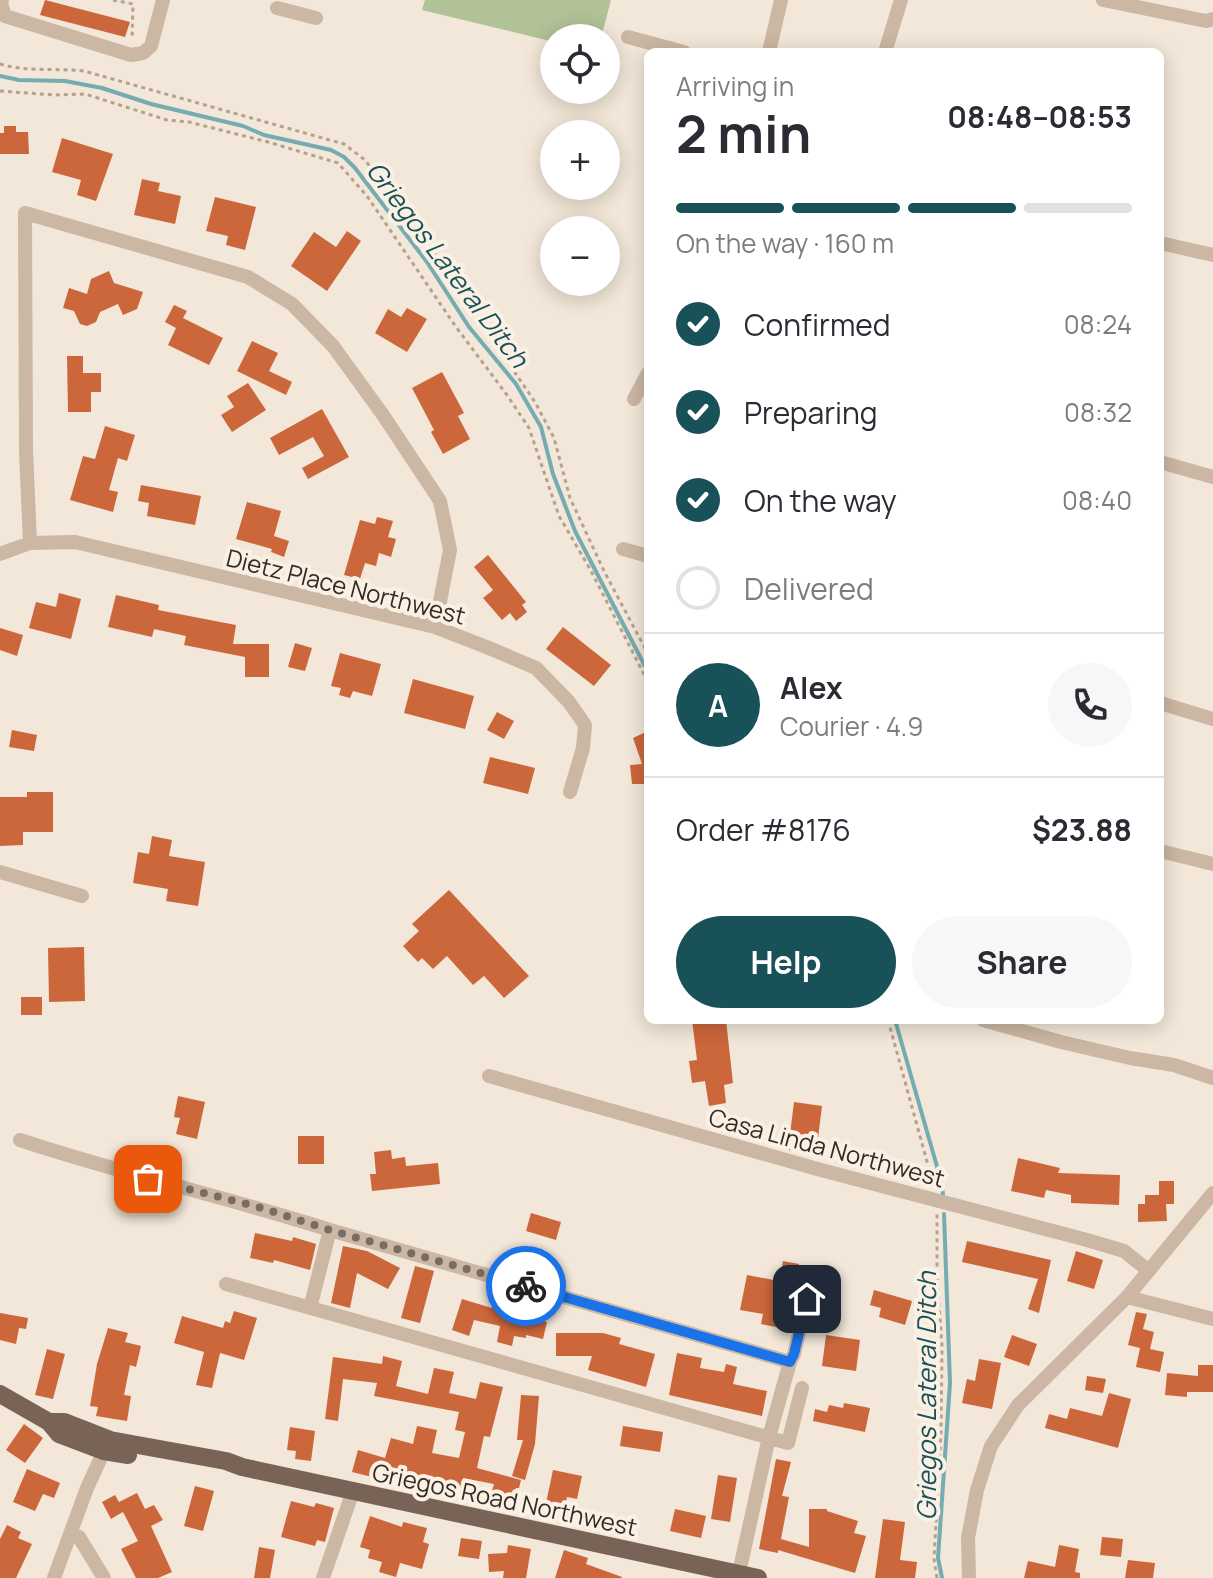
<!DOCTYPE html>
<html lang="en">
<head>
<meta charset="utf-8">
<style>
  :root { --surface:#fff; --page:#f7f7f7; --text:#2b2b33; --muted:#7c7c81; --line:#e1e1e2; --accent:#195159 }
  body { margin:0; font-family:Manrope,sans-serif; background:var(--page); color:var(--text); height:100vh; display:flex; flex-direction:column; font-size:30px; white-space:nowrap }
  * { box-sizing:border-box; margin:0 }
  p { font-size:26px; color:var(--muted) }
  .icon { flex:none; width:44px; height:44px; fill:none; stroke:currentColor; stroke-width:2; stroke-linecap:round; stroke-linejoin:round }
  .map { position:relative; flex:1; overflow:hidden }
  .sheet { position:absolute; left:644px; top:48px; width:520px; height:976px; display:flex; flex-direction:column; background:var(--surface); border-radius:12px; box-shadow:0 4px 20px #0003 }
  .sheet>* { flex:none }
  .controls { position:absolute; left:540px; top:24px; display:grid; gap:16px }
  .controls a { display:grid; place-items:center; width:80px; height:80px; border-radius:50%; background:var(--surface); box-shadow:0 4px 20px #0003; font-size:40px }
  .pin { position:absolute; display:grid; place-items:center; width:68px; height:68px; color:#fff; margin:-34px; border-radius:16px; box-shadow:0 4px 12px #0006 }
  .courier { position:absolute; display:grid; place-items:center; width:80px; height:80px; margin:-40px; border:6px solid #1a73e8; border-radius:50%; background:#fff; color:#222; box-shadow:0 2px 10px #0007 }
  .headline em { font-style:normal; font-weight:700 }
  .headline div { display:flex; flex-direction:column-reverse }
  .headline { display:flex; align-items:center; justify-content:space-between; height:136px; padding:0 32px }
  h1 { font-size:52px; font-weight:700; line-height:60px }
  .bar { display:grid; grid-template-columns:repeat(4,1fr); gap:12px 8px; align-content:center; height:96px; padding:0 32px }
  .bar i { height:10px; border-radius:6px; background:var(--line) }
  .bar .selected { background:var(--accent) }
  .bar p { grid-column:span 4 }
  .line { display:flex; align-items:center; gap:20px; padding:0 32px; border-top:2px solid var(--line) }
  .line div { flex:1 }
  .round { display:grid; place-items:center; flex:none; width:84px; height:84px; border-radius:42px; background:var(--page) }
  ol { padding:0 32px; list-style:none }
  li { display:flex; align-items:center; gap:24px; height:88px }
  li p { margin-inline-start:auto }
  li .icon { padding:8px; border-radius:50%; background:var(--accent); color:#fff; stroke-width:4 }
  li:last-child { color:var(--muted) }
  li i { width:44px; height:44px; border:4px solid var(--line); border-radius:50% }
  .primary-button { display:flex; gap:16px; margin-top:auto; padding:16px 32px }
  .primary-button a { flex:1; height:92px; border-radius:48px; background:var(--accent); color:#fff; font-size:32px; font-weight:700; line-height:92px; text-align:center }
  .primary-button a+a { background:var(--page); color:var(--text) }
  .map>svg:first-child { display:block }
  .green { fill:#b1c297 }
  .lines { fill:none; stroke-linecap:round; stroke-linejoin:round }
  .stream { stroke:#75abb1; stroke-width:4 }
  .building { fill:#cc673c }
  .path { stroke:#b6a18d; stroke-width:3; stroke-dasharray:4 4; stroke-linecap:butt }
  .minor { stroke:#cbb7a3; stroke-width:14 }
  .major { stroke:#786356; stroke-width:18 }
  .done { stroke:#776d64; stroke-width:8; stroke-dasharray:0 14.4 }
  .route { stroke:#1a73e8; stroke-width:10 }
  .labels { text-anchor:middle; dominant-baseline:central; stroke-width:8; stroke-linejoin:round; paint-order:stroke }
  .street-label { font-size:24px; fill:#352b26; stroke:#faf1e4 }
  .water-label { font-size:26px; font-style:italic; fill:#195159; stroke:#faf1e4 }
</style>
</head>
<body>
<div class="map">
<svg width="1213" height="1578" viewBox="0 0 1213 1578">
  <rect width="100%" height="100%" fill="#f2e7d8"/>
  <path class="green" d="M425,0H611L601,38H554V42L422,10Z"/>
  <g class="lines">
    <path class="stream" d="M0,76L19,80L65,81L102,88L151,104L243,126L264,135L331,150L344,157L355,168L427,262L469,327L516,384L541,427L553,474L575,531L648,672
      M895,1020L940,1177L943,1194
      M942,1578L938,1558L950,1383L944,1214"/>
  </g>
  <path class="building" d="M45,0L130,22L125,37L40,15Z
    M4,126H16V132H28L29,154H0V133H4Z
    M62,138L113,154L96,201L77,195L81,180L52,172Z
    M142,179L160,183L158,191L181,196L175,224L134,215Z
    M215,197L256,207L245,250L226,245L228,236L206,231Z
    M347,231L361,241L327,291L291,266L314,232L336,247Z
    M109,271L114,283L143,292L137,309L123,315L118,304L100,312L96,322L87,326L80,324L74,311L63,308L69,288L87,294L91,279Z
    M174,305L187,311L183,318L223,338L209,365L168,345L176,328L165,322Z
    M407,308L427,319L407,352L375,333L388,309L401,317Z
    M252,341L278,353L269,371L292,382L286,395L237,371Z
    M67,356H83V373H101V392H91V412H68Z
    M442,372L464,413L458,416L470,439L443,454L431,432L434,430L412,388Z
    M248,383L266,410L232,432L221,415L234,407L227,396Z
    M322,409L349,457L308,479L302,468L324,456L313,437L279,455L270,438Z
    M105,426L135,435L127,461L118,458L109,490L118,492L113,512L70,500L83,456L95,459Z
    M141,485L201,496L195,525L147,516L149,503L138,501Z
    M247,502L281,511L274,536L289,541L284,557L271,552L272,549L236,539Z
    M377,517L393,521L388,537L396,539L391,557L379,553L376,566L365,563L360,579L344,575L360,520L375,524Z
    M488,555L526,602L522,605L527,612L516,621L510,613L502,620L483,598L493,590L474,567Z
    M59,593L81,599L71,639L29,628L36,602L56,607Z
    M116,595L159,605L158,610L236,625L233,644H269V677H245V657L184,645L186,636L154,629L152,637L108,627Z
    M563,627L611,665L594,686L546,649Z
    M0,628L23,635L17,656L0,650Z
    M295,643L312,648L305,671L288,667Z
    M340,653L381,664L372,696L353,691L350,698L339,695L341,688L331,686Z
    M413,679L474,696L465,729L404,713Z
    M497,712L514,721L504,739L487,730Z
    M12,730L37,735L34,751L9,747Z
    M648,731V784H632L630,765L642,764L633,738Z
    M490,757L535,768L528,794L483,783Z
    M27,792H53V832H23V845L0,846V797H27Z
    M152,836L172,840L169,856L205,862L198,906L166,901L168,889L133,883L138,852L149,854Z
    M449,890L529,976L504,998L484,976L473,985L447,956L433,969L422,958L418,962L403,946L419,931L412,924Z
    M84,947L85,1001L49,1002L48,948Z
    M21,997H42V1015H21Z
    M692,1020H726L733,1083L724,1085L726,1103L709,1106L705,1081L692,1083L689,1061L697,1060Z
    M178,1096L205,1102L197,1139L176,1134L180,1118L174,1117Z
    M794,1102L822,1106L816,1154L788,1150Z
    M298,1136H324V1164H298Z
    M391,1150L392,1159L405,1157L406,1166L438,1163L440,1184L372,1191L370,1174H376L374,1152Z
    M1018,1158L1060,1168L1058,1173L1120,1175L1119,1205L1071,1203V1195L1046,1190L1044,1198L1011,1191Z
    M1159,1181H1174V1204H1166L1167,1221L1138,1222V1204H1145V1195H1159Z
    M531,1213L561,1222L556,1240L526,1231Z
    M255,1233L292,1241L293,1237L316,1244L310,1270L274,1260L273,1263L250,1258Z
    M967,1241L1051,1260L1039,1313L1028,1309L1038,1279L962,1262Z
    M343,1246L367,1251L400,1268L388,1289L357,1273L350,1308L331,1303Z
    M1076,1251L1103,1260L1094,1289L1067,1281Z
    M783,1261L799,1264L786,1329L761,1324L763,1314L740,1310L747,1275L779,1281Z
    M415,1266L434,1271L420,1323L401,1318Z
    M874,1290L912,1301L905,1325L879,1317L881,1308L870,1305Z
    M462,1299L492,1308L495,1299L520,1305L517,1315L547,1322L543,1339L526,1335V1338L514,1336L512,1346L497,1342L500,1326L474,1320L469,1336L452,1330Z
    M234,1311L257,1318L244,1360L220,1353L212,1388L196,1385L204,1352L174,1343L182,1316L223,1328L225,1321L230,1323Z
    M1136,1312L1147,1314L1143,1329L1154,1332L1150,1349L1164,1352L1160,1372L1136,1367L1140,1348L1128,1345Z
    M0,1313L28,1318L26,1329L19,1328L16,1344L0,1340Z
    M108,1328L128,1333L125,1342L141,1346L136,1367L130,1365L124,1395L131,1396L127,1421L96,1416L98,1407L90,1406L97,1364Z
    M556,1333H603L621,1338L619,1344L655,1354L646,1387L588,1370L592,1356H556Z
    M826,1335L860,1340L856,1371L822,1366Z
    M1012,1335L1037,1344L1029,1366L1004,1357Z
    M47,1349L65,1354L53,1399L35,1395Z
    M677,1353L702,1358L700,1368L724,1372L726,1364L737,1367L733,1384L767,1391L762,1416L669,1395Z
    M383,1356L402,1361L396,1386L428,1394L434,1368L454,1372L449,1393L476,1399L480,1382L503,1387L490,1437L484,1436L477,1468L521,1480L519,1488H516L512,1499L491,1494L494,1484L463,1478L461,1491L394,1476L392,1482L352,1472L358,1450L385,1458L391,1438L413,1444L417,1426L437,1430L432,1453L459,1458L465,1432L455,1430L459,1412L374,1396L377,1383L343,1379L338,1421L325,1419L333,1357L382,1364Z
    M979,1359L1001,1363L992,1409L962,1403L967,1379L975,1381Z
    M1198,1365H1213V1392H1187V1397L1165,1395L1167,1373L1198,1376Z
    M1087,1376L1106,1379L1103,1393L1085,1390Z
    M1109,1393L1131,1399L1118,1448L1045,1428L1049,1414L1067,1419L1070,1408L1102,1416Z
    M521,1395L539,1396L535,1444L525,1480L512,1476L523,1440H517Z
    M844,1403L870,1408L865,1432L813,1421L815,1409L827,1412L829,1405L843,1408Z
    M24,1424L43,1438L25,1463L6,1450Z
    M623,1426L663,1432L660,1452L620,1446Z
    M290,1427L315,1431L311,1461L295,1459L296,1451L287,1450Z
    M776,1459L791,1462L782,1496L789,1497L781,1539L809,1547V1509H827V1511L858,1521L854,1533L866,1536L855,1573L778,1550V1553L759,1549Z
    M27,1469L60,1483L54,1498L43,1494L35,1511L13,1502Z
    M553,1470L582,1476L577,1499L567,1497L565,1507L546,1503Z
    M718,1475L737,1478L730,1522L711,1519Z
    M195,1486L214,1491L203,1531L184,1526Z
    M137,1493L145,1509L154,1505L163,1520L151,1526L172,1572L158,1578H136L121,1549L138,1541L123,1512L111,1519L102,1502L115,1495L119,1502Z
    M291,1501L314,1507L316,1503L334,1508L325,1542L317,1540L315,1546L281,1537Z
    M675,1509L706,1516L701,1538L670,1531Z
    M370,1516L402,1527L403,1522L427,1528L423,1542L429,1544L422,1569L400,1563L396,1577L379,1572L382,1562L368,1558L370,1550L360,1547Z
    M883,1519L905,1522L900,1560L917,1562L915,1578H875Z
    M7,1525L21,1532L18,1538L32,1544L16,1578H0V1539Z
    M1102,1537L1123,1539L1121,1557L1100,1555Z
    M461,1538L482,1541L479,1559L458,1556Z
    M508,1545L531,1549L526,1578H503L504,1571L489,1572L488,1554L507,1553Z
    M1059,1545L1079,1549L1075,1572L1080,1573V1578H1024L1028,1561L1055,1567Z
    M259,1547L275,1550L270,1578H254Z
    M564,1550L588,1558L586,1564L622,1577L621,1578H555Z
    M1128,1560L1155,1563L1153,1578H1125Z"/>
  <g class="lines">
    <path class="path" d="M113,0L133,4L132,39
      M0,64C26,72 57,68 84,71L344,144L365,160L433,252L535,402L554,438L570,498L604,571L648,654
      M0,91L54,95L85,94L167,120L189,122L268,142L338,163L367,196L456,327L507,395L529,428L559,516L590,569L648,682
      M888,1020L934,1187
      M937,1578L934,1559L941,1433L942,1346L937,1276V1214"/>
    <path class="minor" d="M2,0L1,3L5,16L131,55L143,53L151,46L163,0
      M1103,0L1206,21L1213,19
      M277,8L316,18
      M628,37L684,52
      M769,52L781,0
      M885,52L901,0
      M1160,243L1213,255
      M634,399L648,373
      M1160,462L1213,477
      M30,543L26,451L25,213L248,277L292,304L333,346L383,415L440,501L450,550L435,627
      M623,549L648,556
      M0,554L30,543L75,542L435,627L489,648L536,668L569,702L585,725L583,748L570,792
      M1160,703L1213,719
      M1160,851L1213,864
      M0,872L82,896
      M983,1020L1061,1042L1130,1058L1174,1065L1213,1078
      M489,1076L821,1170L1087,1240L1124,1251L1149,1271
      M20,1140C122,1174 227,1197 330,1230L790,1362
      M226,1284L788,1443L802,1388
      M1127,1297L1213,1319
      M310,1308L330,1230
      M72,1534L79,1537L104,1578
      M739,1573L769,1437L790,1362L794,1354L807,1299
      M54,1578L87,1488L104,1451
      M323,1578L353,1491
      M969,1578L968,1538L977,1490L991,1446L1018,1405L1127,1297L1213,1193"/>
    <path class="major" d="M0,1394L49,1422L59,1434L104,1451L128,1455
      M49,1422H64L110,1440L226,1461L242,1467L758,1578"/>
  </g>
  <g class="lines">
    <path class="done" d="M148,1179L255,1206L330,1230L526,1286"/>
    <path class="route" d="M526,1286L790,1362L794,1354L807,1299"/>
  </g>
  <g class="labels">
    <g class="street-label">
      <text transform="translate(346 586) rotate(14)">Dietz Place Northwest</text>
      <text transform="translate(827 1147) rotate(15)">Casa Linda Northwest</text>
      <text transform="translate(505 1499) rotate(12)">Griegos Road Northwest</text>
    </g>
    <g class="water-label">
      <text transform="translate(448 264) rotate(53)">Griegos Lateral Ditch</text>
      <text transform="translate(926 1396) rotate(-90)">Griegos Lateral Ditch</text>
    </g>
  </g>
</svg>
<div class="controls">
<a><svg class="icon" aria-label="locate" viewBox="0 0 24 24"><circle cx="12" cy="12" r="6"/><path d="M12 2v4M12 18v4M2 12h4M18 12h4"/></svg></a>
<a>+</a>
<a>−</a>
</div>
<div class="pin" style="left:148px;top:1179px;background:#ea580c"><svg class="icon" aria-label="bag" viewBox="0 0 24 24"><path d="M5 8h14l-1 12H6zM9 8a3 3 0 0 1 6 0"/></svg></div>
<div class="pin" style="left:807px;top:1299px;background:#1f2937"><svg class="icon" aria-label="home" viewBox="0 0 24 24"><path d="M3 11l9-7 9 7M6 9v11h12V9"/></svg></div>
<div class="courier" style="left:526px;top:1286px"><svg class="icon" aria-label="bike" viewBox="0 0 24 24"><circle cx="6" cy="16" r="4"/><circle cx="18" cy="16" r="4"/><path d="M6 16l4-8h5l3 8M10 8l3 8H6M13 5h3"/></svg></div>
<section class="sheet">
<div class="headline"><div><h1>2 min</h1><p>Arriving in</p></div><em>08:48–08:53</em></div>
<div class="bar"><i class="selected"></i><i class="selected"></i><i class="selected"></i><i></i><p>On the way · 160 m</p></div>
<ol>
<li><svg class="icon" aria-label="check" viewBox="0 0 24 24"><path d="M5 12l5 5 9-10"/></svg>Confirmed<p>08:24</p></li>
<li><svg class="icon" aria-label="check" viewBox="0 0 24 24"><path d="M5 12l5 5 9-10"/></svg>Preparing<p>08:32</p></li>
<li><svg class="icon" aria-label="check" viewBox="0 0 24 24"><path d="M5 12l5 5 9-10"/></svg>On the way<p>08:40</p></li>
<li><i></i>Delivered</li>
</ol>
<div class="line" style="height:144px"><b class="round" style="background:var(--accent);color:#fff">A</b><div><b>Alex</b><p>Courier · 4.9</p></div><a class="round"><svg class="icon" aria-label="phone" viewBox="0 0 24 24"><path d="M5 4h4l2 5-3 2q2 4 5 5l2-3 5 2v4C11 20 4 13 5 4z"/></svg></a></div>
<div class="line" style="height:104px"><div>Order #8176</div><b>$23.88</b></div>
<div class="primary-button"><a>Help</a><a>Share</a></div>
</section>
</div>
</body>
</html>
